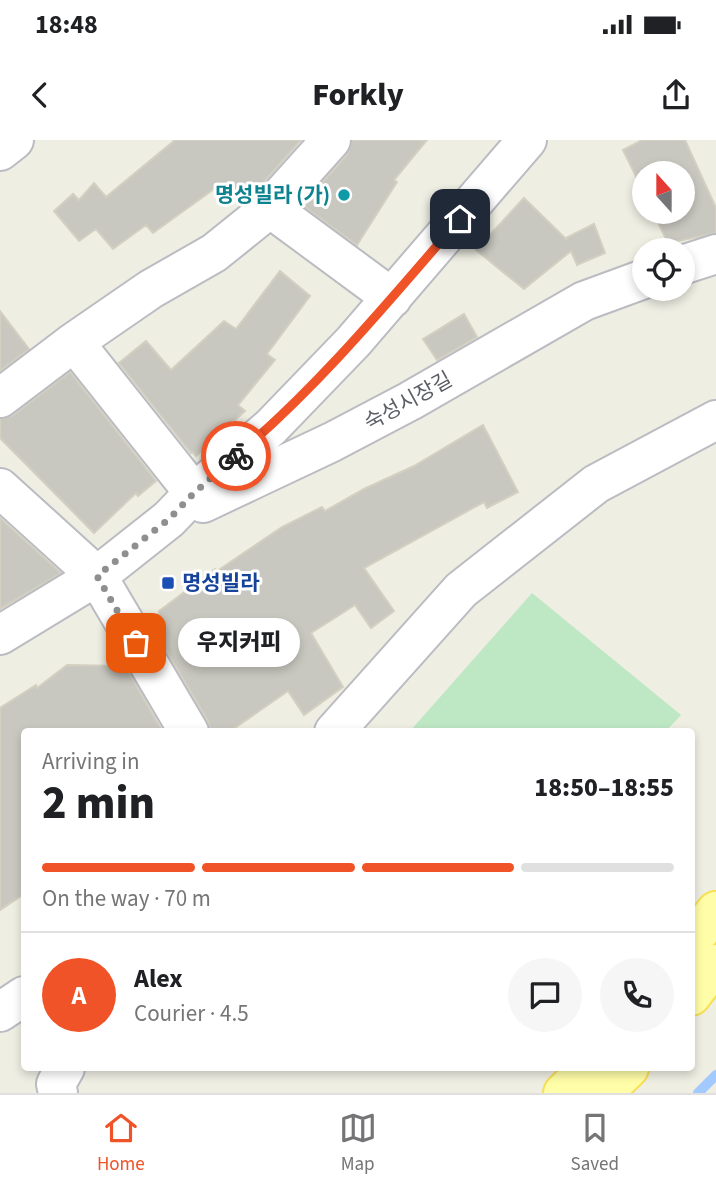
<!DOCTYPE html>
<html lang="en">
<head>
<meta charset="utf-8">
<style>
  :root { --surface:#fff; --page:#f6f6f6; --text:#202124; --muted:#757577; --line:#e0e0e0; --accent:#f05327 }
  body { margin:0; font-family:"Source Sans 3","Noto Sans KR",sans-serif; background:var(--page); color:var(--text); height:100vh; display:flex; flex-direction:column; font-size:26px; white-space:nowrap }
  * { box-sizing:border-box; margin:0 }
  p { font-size:23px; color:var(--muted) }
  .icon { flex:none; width:38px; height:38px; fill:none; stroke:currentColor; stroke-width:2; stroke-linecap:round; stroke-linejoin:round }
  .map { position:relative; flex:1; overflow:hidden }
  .panel { position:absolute; left:21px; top:588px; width:674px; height:343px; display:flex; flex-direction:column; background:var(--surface); border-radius:7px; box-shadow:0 4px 10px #0003 }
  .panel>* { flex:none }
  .needle { width:46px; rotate:339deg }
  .fabs { position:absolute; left:632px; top:21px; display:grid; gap:14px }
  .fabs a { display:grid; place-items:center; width:63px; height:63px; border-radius:50%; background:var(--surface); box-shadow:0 4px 10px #0003; font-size:35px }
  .pin { position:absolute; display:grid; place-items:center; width:60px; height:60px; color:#fff; margin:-30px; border-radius:14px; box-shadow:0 4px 10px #0006 }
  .courier { position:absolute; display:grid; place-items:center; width:70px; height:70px; margin:-35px; border:5px solid #f05327; border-radius:50%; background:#fff; color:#222; box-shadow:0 2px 9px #0007 }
  .bubble { position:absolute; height:49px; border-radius:24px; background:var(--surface); box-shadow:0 4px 10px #0003; font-size:23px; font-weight:800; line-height:49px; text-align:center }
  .headline em { font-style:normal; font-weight:800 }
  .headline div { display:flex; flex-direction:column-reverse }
  .headline { display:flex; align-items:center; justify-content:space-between; height:119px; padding:0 21px }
  h1 { font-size:46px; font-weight:800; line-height:52px }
  .bar { display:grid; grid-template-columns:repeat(4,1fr); gap:10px 7px; align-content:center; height:84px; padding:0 21px }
  .bar i { height:9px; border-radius:5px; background:var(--line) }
  .bar .active { background:var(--accent) }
  .bar p { grid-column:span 4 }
  .line { display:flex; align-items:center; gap:18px; padding:0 21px; border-top:2px solid var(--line) }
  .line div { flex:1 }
  .round { display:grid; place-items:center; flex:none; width:74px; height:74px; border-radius:37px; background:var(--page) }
  .status { display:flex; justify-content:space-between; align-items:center; height:49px; padding:0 35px; background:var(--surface); direction:ltr }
  .status svg { height:19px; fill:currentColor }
  header { display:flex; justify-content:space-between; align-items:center; height:91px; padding:0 21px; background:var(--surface); font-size:32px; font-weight:800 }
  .tabs { display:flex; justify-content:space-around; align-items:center; height:98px; border-top:2px solid var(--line); background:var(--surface); font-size:19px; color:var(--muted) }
  .tabs a { display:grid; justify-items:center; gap:4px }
  .tabs .active { color:var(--accent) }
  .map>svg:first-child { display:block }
  .green { fill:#bee7c4 }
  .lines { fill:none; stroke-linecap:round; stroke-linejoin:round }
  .stream { stroke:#a2caff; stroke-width:10 }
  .building { fill:#c9c8c0; stroke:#d3d0c1; stroke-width:2 }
  .minor-casing { stroke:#bbbcc2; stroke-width:42 }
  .major-casing { stroke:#f7e053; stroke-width:42 }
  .minor { stroke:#fff; stroke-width:38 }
  .major { stroke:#fffda7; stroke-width:38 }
  .done { stroke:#8e9090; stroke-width:7; stroke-dasharray:0 12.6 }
  .route { stroke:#f05327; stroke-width:9 }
  .culture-dot { fill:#0f9aa8; stroke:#fff; stroke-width:2.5 }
  .transit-dot { fill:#1a4fb4; stroke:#fff; stroke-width:2.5 }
  .labels { text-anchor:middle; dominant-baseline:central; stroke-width:6; stroke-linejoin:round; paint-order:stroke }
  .culture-label { font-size:21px; font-weight:bold; fill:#0d838f; stroke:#fff; text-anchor:end }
  .street-label { font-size:21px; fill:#5b5e64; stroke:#fff }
  .transit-label { font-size:21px; font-weight:bold; fill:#164399; stroke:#fff; text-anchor:start }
</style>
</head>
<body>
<div class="status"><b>18:48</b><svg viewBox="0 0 49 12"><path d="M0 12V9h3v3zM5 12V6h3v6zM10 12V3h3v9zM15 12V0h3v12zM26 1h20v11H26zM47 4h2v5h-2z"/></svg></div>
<header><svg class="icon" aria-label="back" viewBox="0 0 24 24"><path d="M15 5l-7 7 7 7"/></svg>Forkly<svg class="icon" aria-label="share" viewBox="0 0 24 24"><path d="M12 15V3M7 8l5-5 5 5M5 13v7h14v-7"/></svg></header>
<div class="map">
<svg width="716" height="953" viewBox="0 0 716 953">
  <rect width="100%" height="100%" fill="#eeeee3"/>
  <path class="green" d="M532,453L681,575L666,591H410Z"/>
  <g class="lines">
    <path class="stream" d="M698,953L716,935"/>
  </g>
  <path class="building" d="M175,0H301L255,52L240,64L221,44L153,93L146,85L113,109L96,89L79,101L54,71L73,54L79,60L94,43L106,57Z
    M352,0H427L394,40L397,42L357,105L302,65L347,15Z
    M642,0H685L716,68V93L668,103L653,72H682V33H644V53L623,10Z
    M524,58L567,100L566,98L594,84L605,113L577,125L571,111L524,149L476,110Z
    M280,131L310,156L267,214L275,220L238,265L245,271L196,316L192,312L191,313L119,223L146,201L171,230L224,181L236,189Z
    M0,171L29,209L0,231Z
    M464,174L477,197L437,220L423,199Z
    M70,232L156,341L138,356L136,353L94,393L0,298V279L13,275Z
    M483,285L518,352L487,368L484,362L364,428L394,471L371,488L355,465L311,493L343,547L304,575L288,551L229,592H211L208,581L155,491L159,471L215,429L217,431L282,387L322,367L325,371L364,349L414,326Z
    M0,378L61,433L0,469Z
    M67,525L125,526L163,592H24V754L0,770V568L36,545L37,548Z"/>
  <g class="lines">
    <g class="minor-casing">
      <path id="minor" d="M0,11L14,0
        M270,68L392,158
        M682,125L716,114
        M74,202L194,353
        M0,258L74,202L151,149L214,113L270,68L331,0
        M0,348L97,436L189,592
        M203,363L332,302L410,261L584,161L644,139
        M0,495L97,436L169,379L194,353L271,287L353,202L527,0
        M334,592L461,450L596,344L716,280
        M0,872L24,856
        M58,953L56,944L65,928"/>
    </g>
    <g class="major-casing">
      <path id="major" d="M691,802L716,771
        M691,856L716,824
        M563,953L589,928
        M603,953L629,928"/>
    </g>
    <use href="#minor" class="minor"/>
    <use href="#major" class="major"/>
  </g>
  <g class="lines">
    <path class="done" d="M136,503L97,436L169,379L194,353L236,316"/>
    <path class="route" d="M236,316C319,246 389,161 460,79"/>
  </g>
  <circle class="culture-dot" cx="344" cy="55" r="7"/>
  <rect class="transit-dot" x="161" y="436" width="14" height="14" rx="3.5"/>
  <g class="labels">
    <g class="culture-label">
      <text x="330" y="55">명성빌라 (가)</text>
    </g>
    <g class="street-label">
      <text transform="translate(408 261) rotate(-29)">숙성시장길</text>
    </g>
    <g class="transit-label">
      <text x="182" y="443">명성빌라</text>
    </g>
  </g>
</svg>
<div class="fabs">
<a><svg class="needle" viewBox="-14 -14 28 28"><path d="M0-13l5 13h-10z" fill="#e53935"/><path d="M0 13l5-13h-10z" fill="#757577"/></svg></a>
<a><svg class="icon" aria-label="locate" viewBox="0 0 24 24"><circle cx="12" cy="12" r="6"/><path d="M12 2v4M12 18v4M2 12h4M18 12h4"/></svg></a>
</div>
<div class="pin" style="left:136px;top:503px;background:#ea580c"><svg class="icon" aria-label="bag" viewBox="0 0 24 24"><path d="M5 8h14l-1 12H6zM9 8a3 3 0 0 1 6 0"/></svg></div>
<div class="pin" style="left:460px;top:79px;background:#1f2937"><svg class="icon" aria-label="home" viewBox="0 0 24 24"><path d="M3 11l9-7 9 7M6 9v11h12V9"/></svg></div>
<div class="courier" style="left:236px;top:316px"><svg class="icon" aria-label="bike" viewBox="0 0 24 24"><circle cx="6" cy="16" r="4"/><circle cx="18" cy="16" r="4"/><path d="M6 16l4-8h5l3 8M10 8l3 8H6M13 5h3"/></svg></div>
<div class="bubble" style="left:178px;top:478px;width:122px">우지커피</div>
<section class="panel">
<div class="headline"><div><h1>2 min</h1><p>Arriving in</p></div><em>18:50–18:55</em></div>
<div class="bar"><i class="active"></i><i class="active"></i><i class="active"></i><i></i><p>On the way · 70 m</p></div>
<div class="line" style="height:126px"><b class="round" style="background:var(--accent);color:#fff">A</b><div><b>Alex</b><p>Courier · 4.5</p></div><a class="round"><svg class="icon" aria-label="chat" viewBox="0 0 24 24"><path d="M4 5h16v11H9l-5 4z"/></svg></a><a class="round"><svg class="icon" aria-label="phone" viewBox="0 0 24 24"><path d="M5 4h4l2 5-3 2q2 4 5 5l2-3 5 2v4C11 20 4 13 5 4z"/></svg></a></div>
</section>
</div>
<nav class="tabs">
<a class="active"><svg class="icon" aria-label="home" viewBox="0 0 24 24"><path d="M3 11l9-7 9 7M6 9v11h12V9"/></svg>Home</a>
<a><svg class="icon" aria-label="map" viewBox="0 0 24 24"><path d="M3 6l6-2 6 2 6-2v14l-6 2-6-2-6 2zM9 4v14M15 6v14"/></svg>Map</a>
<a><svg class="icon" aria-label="saved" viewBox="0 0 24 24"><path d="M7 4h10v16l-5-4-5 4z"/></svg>Saved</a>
</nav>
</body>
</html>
